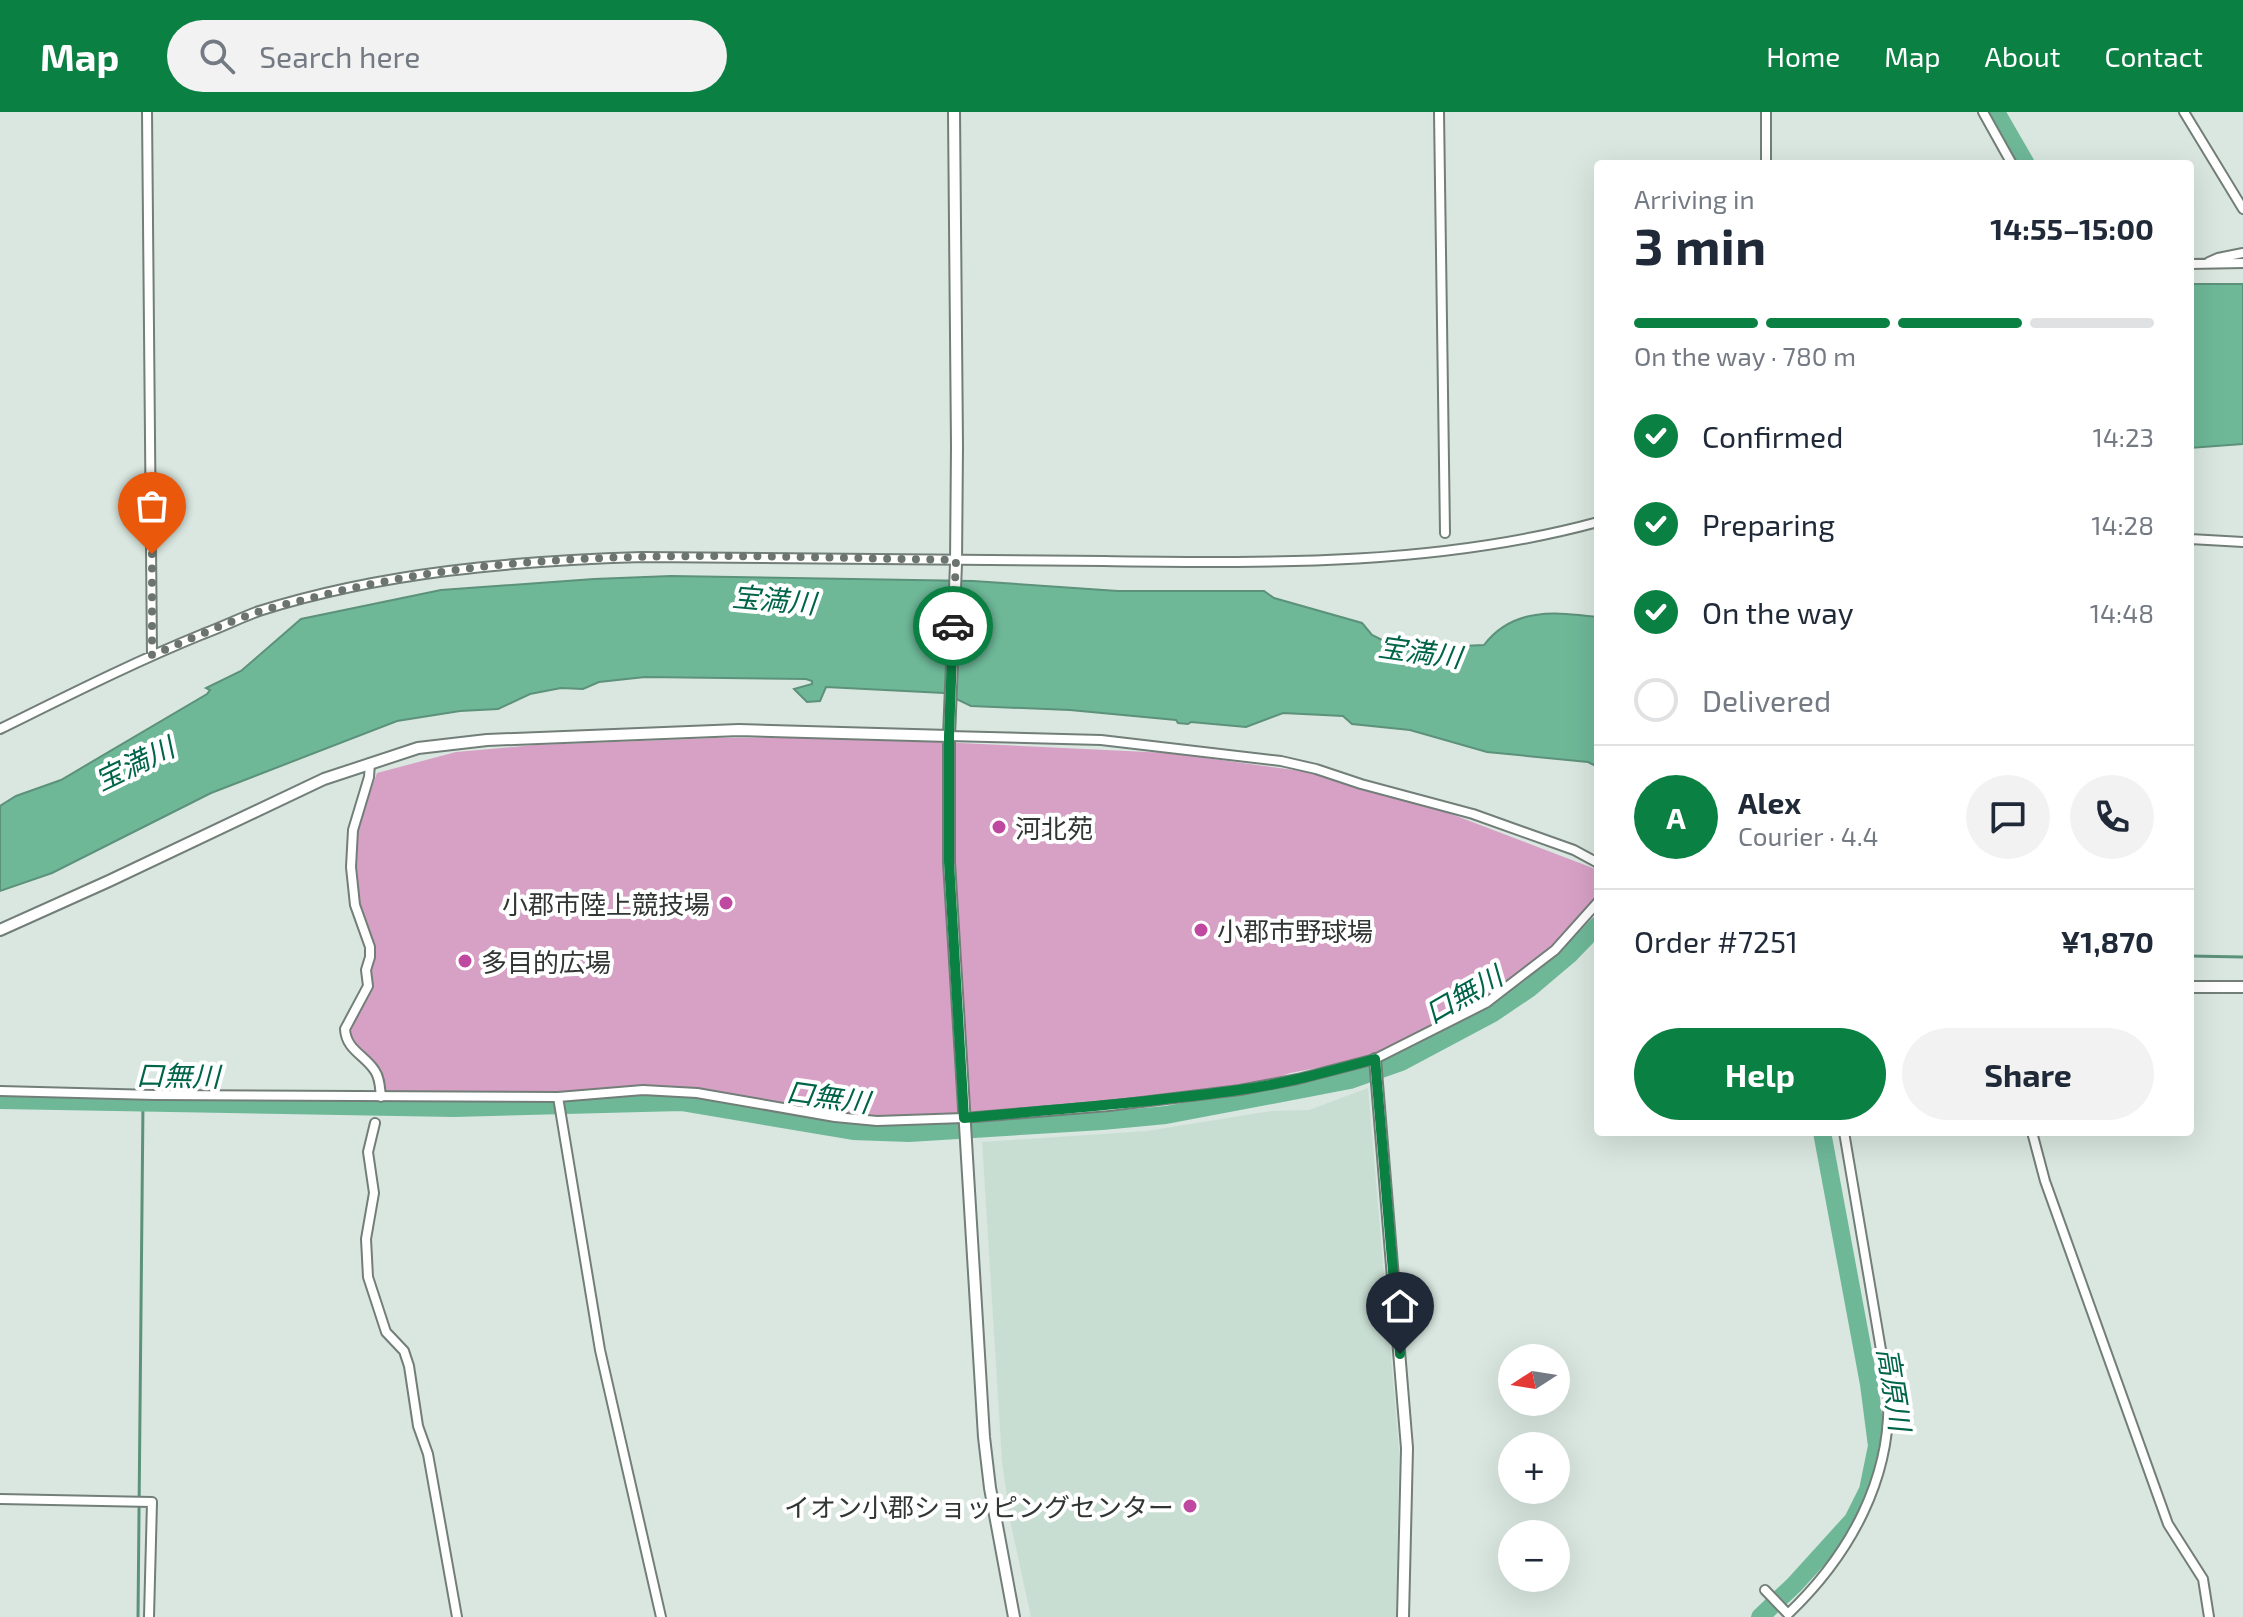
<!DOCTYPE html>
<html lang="en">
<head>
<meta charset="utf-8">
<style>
  :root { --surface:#fff; --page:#f2f2f3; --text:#1f2937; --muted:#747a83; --line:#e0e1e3; --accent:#0b8043 }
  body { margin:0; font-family:"Exo 2","Noto Sans JP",sans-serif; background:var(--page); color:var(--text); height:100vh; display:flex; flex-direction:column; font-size:30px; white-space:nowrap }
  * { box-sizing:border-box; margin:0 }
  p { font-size:26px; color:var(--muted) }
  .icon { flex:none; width:44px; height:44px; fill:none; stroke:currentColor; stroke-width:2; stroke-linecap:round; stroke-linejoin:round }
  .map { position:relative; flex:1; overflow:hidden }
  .sheet { position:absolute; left:1594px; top:48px; width:600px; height:976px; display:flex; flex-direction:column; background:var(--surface); border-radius:8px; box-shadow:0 8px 32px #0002 }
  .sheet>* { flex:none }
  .needle { width:52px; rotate:258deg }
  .tools { position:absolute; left:1498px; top:1232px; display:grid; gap:16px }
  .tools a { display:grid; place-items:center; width:72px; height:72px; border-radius:50%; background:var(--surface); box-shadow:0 8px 32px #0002; font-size:40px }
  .pin { position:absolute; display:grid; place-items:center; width:68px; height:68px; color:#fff; margin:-82px -34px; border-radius:50% 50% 50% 0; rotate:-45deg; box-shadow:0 0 8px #0007 }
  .pin .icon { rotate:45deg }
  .courier { position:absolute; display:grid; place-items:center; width:80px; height:80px; margin:-40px; border:6px solid #0b8043; border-radius:50%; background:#fff; color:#222; box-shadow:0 2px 10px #0007 }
  .headline em { font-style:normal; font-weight:700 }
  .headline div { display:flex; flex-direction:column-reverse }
  .headline { display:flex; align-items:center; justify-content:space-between; height:136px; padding:0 40px }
  h1 { font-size:52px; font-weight:700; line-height:60px }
  .bar { display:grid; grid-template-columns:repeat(4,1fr); gap:12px 8px; align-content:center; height:96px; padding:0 40px }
  .bar i { height:10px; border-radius:6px; background:var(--line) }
  .bar .on { background:var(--accent) }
  .bar p { grid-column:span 4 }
  .line { display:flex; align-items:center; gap:20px; padding:0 40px; border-top:2px solid var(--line) }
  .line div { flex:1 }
  .round { display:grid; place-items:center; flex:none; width:84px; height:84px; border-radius:42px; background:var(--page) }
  ol { padding:0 40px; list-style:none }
  li { display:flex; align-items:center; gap:24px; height:88px }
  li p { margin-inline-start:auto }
  li .icon { padding:8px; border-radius:50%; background:var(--accent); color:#fff; stroke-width:4 }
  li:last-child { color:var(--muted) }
  li i { width:44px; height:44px; border:4px solid var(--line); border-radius:50% }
  .button { display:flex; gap:16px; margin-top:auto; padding:16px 40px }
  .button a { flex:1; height:92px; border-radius:48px; background:var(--accent); color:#fff; font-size:32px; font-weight:700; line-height:92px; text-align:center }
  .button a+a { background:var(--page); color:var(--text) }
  header { display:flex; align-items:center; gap:48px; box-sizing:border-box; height:112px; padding:0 40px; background:var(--accent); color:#fff }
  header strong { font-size:38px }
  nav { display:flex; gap:44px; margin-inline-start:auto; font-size:28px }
  .search { width:560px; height:72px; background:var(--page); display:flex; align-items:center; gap:20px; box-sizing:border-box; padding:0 28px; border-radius:44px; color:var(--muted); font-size:30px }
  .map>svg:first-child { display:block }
  .built { fill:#c9ded3 }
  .green { fill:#d7a1c5 }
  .water { fill:#6eb898; stroke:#5c917a; stroke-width:2 }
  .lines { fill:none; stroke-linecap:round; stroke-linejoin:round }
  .stream { stroke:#5c917a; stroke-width:3 }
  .river { stroke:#6eb898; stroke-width:18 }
  .minor-casing { stroke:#727e78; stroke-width:12 }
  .tertiary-casing { stroke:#727e78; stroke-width:14 }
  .minor { stroke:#fff; stroke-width:8 }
  .tertiary { stroke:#fff; stroke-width:10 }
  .done { stroke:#6c7470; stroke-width:8; stroke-dasharray:0 14.4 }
  .route { stroke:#0b8043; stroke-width:10 }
  .poi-dot { fill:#bf49a1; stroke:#fff; stroke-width:3 }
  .labels { text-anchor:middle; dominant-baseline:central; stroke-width:8; stroke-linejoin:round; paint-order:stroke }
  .poi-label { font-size:26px; fill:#313634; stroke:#fff; text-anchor:start }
  .water-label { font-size:28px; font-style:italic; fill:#006548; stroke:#fff }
</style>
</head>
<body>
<header>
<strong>Map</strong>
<div class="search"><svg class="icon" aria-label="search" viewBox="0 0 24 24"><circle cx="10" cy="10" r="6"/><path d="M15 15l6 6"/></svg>Search here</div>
<nav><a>Home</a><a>Map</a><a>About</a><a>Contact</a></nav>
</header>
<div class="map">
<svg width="2243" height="1505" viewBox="0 0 2243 1505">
  <rect width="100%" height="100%" fill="#d9e7e0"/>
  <path class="built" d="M1368,976L1399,1338L1396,1505H1031L1011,1413L1002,1350L982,1030L1147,1019L1271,999L1309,998Z"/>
  <path class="green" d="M833,625L1169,641L1302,659L1433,695L1598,758V784L1553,835L1481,890L1383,940L1359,948L1290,961L1262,971L1108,992L887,1005L838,1001L698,978L647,975L550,981H387L378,957L351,930L348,919L370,879L368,858L372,848L356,778L354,749L356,720L377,661L456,640L535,633L715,626Z"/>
  <path class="water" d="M2190,172H2243V332L2190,336Z
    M671,464L973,469L1118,479H1264L1274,486L1362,511L1372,523L1382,528L1419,536L1484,533C1513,495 1555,500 1598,505V667L1596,654L1588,650L1487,640L1410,618L1352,612L1343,604L1283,601L1246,615L1191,610L1188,612L1178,611L1176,608L1070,598L971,594L944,581L826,575L820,589L807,590L794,577L812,572V569L806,567L645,565L599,570L583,577L561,576L530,582L498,597L460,599L397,609L211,681L52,761L0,779V694L16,684L61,668L207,582L210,578L206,576L241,559L301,507L441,478L594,467Z"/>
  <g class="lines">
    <path class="stream" d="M2190,844L2243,845
      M138,1505L143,991"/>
    <path class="river" d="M1996,0L2026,52
      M0,988L454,996L681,990L853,1019L909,1021L1102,1009L1166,1003L1350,968L1401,950L1493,901L1530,876L1569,843L1598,813
      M1760,1505L1794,1473L1853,1408L1868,1378L1877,1334L1869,1272L1822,1020"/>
    <g class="minor-casing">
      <path id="minor" d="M147,0L152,543
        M1439,0L1445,421
        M1766,0V52
        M1983,0L2012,52
        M2184,0L2243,97
        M2209,150L2218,146L2243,141
        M2190,152L2243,151
        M2190,427L2243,430
        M0,617C67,584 134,550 203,522C222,515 240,506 259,499C383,460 513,449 642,445C796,446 950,447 1104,449C1270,451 1436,454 1598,410
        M949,624L1101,628L1281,649L1316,657L1361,672L1473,702L1574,738L1598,751
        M370,651L369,665L353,718L351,755L355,793L370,835V845L366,858L368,874L345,917C346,938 365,943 375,959C380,966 380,976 381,985
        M0,979L155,983L558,985L643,978L697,981L835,1005L877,1009L964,1006L1109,994L1240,978L1298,967L1375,947L1486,891L1555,838L1598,790
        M558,985L600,1238L661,1505
        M375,1011L368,1040L374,1081L366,1127L368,1165L386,1220L404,1239L409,1254L418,1314L428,1342L457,1505
        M2032,1020L2045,1069L2168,1412L2203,1467L2209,1505
        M0,1387L152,1390L149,1505
        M1765,1478L1788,1502C1850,1443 1893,1365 1888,1279L1844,1020"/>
    </g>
    <g class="tertiary-casing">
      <path id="tertiary" d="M954,0L957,334L956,452L949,624V750L984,1325L990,1376L1014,1505
        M0,818L109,769L324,667L418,636L487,628L739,618L949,624
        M2190,875H2243
        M1375,947L1407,1336L1403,1505"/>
    </g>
    <use href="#minor" class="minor"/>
    <use href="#tertiary" class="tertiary"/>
  </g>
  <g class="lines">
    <path class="done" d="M152,442V543C187,529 222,512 258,500C279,493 301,489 323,483C529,431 745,445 956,448L953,514"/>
    <path class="route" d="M953,514L949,624V750L964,1006C1055,997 1147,991 1238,978C1285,972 1330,959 1375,947L1400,1242"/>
  </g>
  <g class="poi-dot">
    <circle cx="999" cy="715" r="8"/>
    <circle cx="726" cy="791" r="8"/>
    <circle cx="1201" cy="818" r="8"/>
    <circle cx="465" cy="849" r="8"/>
    <circle cx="1190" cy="1394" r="8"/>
  </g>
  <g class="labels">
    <g class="poi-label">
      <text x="1015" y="715">河北苑</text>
      <text x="710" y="791" text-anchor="end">小郡市陸上競技場</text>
      <text x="1217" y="818">小郡市野球場</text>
      <text x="481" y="849">多目的広場</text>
      <text x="1174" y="1394" text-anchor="end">イオン小郡ショッピングセンター</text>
    </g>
    <g class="water-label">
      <text transform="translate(774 487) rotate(5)">宝満川</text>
      <text transform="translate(1420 539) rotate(8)">宝満川</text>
      <text transform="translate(134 651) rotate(-26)">宝満川</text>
      <text transform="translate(1463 882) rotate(-30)">口無川</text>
      <text transform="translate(178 963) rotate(1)">口無川</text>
      <text transform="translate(828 984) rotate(8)">口無川</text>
      <text transform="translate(1895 1277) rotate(81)">高原川</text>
    </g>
  </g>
</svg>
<div class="tools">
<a><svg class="needle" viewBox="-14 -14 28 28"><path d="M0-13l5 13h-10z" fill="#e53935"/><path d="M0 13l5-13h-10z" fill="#747a83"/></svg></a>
<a>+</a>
<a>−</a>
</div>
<div class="pin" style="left:152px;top:442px;background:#ea580c"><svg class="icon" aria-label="bag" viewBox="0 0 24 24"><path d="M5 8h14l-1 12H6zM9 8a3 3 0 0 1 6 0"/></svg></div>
<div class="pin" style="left:1400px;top:1242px;background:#1f2937"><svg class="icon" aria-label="home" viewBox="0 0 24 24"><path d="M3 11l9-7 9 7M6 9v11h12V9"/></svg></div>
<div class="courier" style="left:953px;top:514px"><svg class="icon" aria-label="car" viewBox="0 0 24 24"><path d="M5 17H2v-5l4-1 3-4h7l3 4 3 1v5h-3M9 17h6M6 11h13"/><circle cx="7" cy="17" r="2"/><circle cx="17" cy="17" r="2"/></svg></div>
<section class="sheet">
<div class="headline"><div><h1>3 min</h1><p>Arriving in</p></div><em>14:55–15:00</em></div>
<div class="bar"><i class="on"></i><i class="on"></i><i class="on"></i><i></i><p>On the way · 780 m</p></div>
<ol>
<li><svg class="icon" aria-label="check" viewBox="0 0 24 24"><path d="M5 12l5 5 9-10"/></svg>Confirmed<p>14:23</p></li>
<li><svg class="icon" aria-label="check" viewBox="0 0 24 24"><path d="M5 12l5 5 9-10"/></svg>Preparing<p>14:28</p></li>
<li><svg class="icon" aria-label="check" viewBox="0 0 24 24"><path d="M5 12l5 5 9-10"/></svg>On the way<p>14:48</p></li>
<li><i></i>Delivered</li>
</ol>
<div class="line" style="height:144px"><b class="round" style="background:var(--accent);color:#fff">A</b><div><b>Alex</b><p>Courier · 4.4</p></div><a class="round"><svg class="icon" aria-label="chat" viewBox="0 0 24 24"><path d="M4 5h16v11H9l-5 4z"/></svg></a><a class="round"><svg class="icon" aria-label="phone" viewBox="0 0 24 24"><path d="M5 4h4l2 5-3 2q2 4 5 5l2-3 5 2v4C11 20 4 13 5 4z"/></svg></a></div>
<div class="line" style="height:104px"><div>Order #7251</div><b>¥1,870</b></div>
<div class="button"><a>Help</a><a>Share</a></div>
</section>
</div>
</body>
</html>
